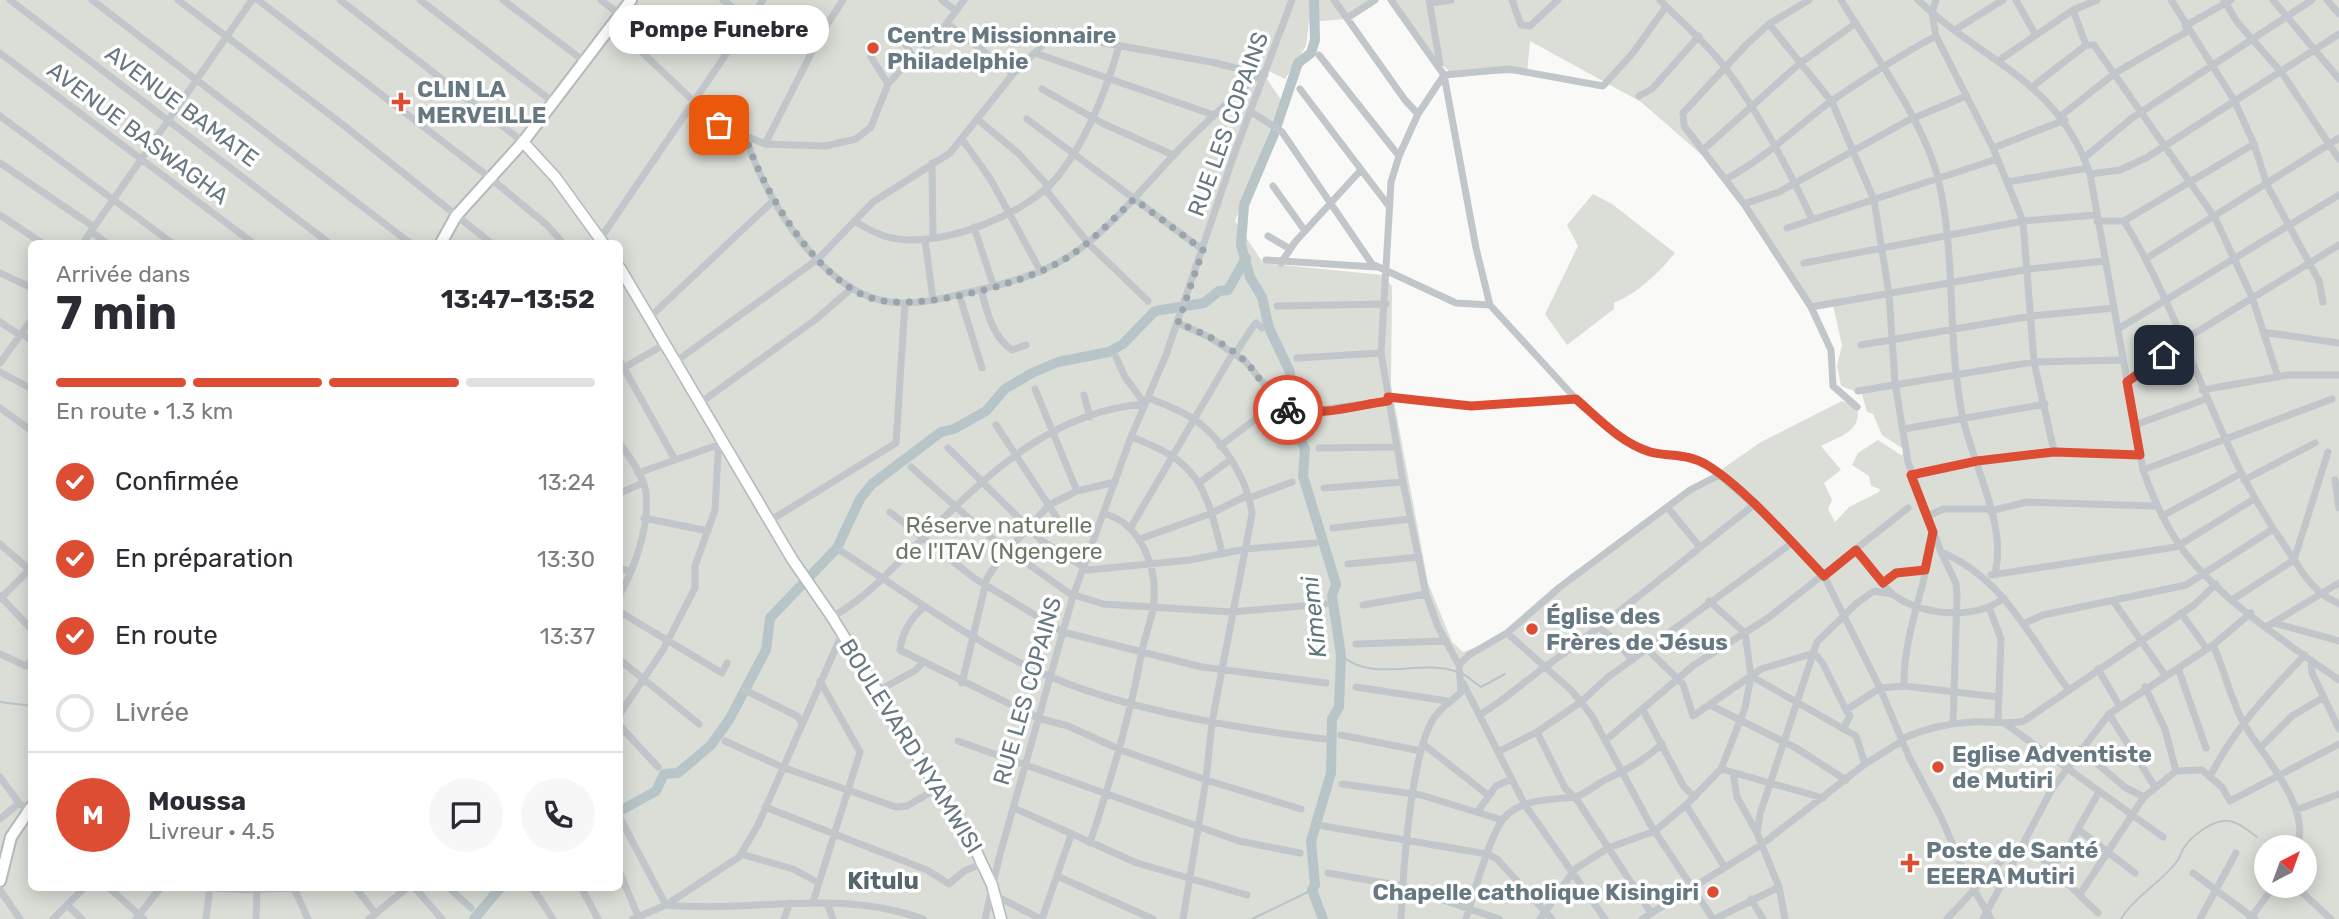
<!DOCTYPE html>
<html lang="fr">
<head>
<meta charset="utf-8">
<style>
  :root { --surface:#fff; --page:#f7f7f7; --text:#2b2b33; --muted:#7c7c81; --line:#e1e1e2; --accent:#dd4d34 }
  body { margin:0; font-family:Rubik,sans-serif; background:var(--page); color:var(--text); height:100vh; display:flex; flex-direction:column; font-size:26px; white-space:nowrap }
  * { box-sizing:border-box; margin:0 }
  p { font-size:23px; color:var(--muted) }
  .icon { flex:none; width:38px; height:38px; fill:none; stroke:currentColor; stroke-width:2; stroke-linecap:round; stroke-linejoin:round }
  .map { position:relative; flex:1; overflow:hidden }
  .sheet { position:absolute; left:28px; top:240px; width:595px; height:651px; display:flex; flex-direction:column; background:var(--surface); border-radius:10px; box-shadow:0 4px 18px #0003 }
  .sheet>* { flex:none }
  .needle { width:46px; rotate:41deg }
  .fabs { position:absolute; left:2254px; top:835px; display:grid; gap:14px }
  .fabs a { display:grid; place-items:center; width:63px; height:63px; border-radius:50%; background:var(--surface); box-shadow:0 4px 18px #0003; font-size:35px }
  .pin { position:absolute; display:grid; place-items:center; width:60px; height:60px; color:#fff; margin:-30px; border-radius:14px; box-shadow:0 4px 10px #0006 }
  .courier { position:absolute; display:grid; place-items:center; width:70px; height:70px; margin:-35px; border:5px solid #dd4d34; border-radius:50%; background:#fff; color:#222; box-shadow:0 2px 9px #0007 }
  .bubble { position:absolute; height:49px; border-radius:24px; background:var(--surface); box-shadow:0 4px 18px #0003; font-size:23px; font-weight:700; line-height:49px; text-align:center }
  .head em { font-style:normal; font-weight:700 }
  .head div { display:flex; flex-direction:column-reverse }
  .head { display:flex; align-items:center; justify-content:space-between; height:119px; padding:0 28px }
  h1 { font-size:46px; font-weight:700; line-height:52px }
  .bar { display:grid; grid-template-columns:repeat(4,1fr); gap:10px 7px; align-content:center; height:84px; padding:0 28px }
  .bar i { height:9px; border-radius:5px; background:var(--line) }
  .bar .current { background:var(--accent) }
  .bar p { grid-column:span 4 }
  .line { display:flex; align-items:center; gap:18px; padding:0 28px; border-top:2px solid var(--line) }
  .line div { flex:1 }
  .round { display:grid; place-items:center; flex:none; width:74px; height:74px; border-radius:37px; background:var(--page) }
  ol { padding:0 28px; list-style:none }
  li { display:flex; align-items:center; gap:21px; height:77px }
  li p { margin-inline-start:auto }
  li .icon { padding:7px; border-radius:50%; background:var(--accent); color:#fff; stroke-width:4 }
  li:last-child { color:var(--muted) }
  li i { width:38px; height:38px; border:4px solid var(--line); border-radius:50% }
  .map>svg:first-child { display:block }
  .green { fill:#daded7; fill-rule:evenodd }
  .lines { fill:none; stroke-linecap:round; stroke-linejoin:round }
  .stream { stroke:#b8c5c8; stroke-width:2 }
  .river { stroke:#b8c5c8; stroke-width:10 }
  .major-casing { stroke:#b2b8bb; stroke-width:13 }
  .highway-casing { stroke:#b4b9bc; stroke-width:14 }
  .minor { stroke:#c0c6c9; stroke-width:7 }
  .major { stroke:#fff; stroke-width:10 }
  .highway { stroke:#fff; stroke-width:10 }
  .done { stroke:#99a5aa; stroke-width:7; stroke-dasharray:0 12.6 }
  .route { stroke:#dd4d34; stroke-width:9 }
  .poi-dot { fill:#dd4d34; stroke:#fff; stroke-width:2.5 }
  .labels { text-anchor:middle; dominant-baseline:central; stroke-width:7; stroke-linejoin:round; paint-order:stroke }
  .poi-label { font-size:23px; font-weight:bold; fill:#667881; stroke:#fff; text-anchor:start }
  .street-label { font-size:23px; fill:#667881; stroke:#fff }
  .park-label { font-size:23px; fill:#6a7964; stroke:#fff }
  .water-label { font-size:24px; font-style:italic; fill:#60767b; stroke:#fff }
  .neighbourhood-label { font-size:24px; font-weight:bold; fill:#57656c; stroke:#fff }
</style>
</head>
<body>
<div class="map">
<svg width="2339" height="919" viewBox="0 0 2339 919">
  <rect width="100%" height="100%" fill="#f9f9f7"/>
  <path class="green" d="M0,0H1372L1346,19L1309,22L1306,46L1285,79L1265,69L1263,73L1281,100L1235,221L1263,263L1382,275L1392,286L1391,385L1428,583L1452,642L1463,652L1495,640L1571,574L1761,442L1842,401L1857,407C1863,431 1839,437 1821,446L1841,470L1824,483L1832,500L1828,509L1835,522L1849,507L1879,492L1880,489L1871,486L1869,476L1852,465L1858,453L1878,440L1901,455L1905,454V450L1882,435L1873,414L1867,412L1862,394L1841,386L1837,366L1842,345L1833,305L1810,306L1802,298L1747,213L1703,156L1641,102L1530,41L1527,73L1455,75C1429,59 1412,25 1395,0H2339V919H0ZM32,243H620V887H32ZM2266,847H2305V886H2266Z
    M1593,194L1612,204L1675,253C1657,275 1640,291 1614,303V309L1567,345L1545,314L1578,246L1567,225Z"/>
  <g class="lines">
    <path class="stream" d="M1341,655C1373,684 1420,658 1457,672
      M1462,673L1481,687L1505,674
      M0,702L32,706
      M1252,919L1312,890
      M2121,919C2134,897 2163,881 2178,860C2181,855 2182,849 2186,845C2193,835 2210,823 2222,821C2236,819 2246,829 2257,837"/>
    <path class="river" d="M1314,0L1315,40L1311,53L1298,63L1274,134L1244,205L1241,245L1250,277L1262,297L1269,328L1290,372L1292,421L1305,449L1303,476L1336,584L1332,596L1341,655L1339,707L1332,719L1331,773L1311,841L1315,885L1312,890L1323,919
      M620,811L656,791L664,774L678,773L711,745L729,720L766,650L770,618L837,548L860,499L872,484L941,432L954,429L986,411L1005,389L1032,373L1058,362L1109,352L1123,344L1155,311L1204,303L1219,291L1228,290L1246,258
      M474,919L501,887"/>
    <g class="major-casing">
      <path id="major" d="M523,142L556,178L603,243
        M620,268L792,559L832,617L977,853L992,885L1001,919"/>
    </g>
    <g class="highway-casing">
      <path id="highway" d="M441,243L456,216L523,142L631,0
        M0,881L11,837L32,806"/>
    </g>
    <path class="minor" d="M10,0L329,243
      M92,0L410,243
      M178,0L342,124L491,243
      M258,0L489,177L547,225L563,243
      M340,0L523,142
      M420,0L553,102
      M503,0L584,61
      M601,0L620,15
      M723,0L749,20
      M942,0L956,11
      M1334,0L1405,100L1418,114
      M1391,0L1444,75L1476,248L1490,305L1576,399L1627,442L1659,454L1692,457L1709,466L1754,505L1824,576L1880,688L1909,757L1941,817L1966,876L1991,919
      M1429,0L1440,64
      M1512,0L1521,25L1530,26L1558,0
      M1660,0C1682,23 1707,43 1727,70C1760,115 1788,168 1812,219
      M1809,0L1769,24L1747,44L1683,113L1684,126L1744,204L1811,307L1831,350L1833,386L1857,407
      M1841,0C1873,53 1925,122 1939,182C1956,257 1947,338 1962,414C1971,461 2008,526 1995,573
      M1918,0C1983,62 2058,80 2090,174L2143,470C2152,496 2163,520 2178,543C2213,595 2288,644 2339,680
      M1936,0L1932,13L1936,36L1993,148L2023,221L2034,362L2054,451
      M2016,0L2035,34
      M2171,0L2234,100L2254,144L2267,185L2319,281L2323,302
      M2224,0L2237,22L2282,73L2339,159
      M2273,0L2339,79
      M2327,0L2339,14
      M1430,3L1451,0
      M2073,10L2086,45
      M1347,18L1375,0
      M612,24L719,125L765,144L825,146L856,139L871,127L888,84L908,62L932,43L964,0
      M948,24L1013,74
      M1769,24L1832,102L1874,200L1889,294L1895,383L1908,462L1941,552C2004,578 2029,637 2068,689
      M2185,26L2231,0
      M895,27L913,57
      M1955,30L2003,0
      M0,53L253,243
      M1035,53L1214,115
      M1319,55L1399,156
      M871,57L888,84
      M1998,61L2073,10L2097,0
      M2032,87L2086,45H2094L2215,218L2252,297L2278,377
      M1042,89L1102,123L1173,155
      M1300,89L1388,205
      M1639,96L1652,89L1699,36
      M1250,111L1282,132L1372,264L1456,303L1490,305
      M0,116L172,243
      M2061,116L2115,73L2188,31
      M977,119L1018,153L1049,187
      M1027,119L1203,250
      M746,138C765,199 822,293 890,302C917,306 948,297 974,291C1013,282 1049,272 1081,248C1115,223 1143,188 1171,158C1199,128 1229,101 1260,74
      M962,139L991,180L1041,272
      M765,144L821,34L843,0
      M1993,148L2065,120
      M1704,149L1799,64L1856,23
      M2084,158L2132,118L2312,0
      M0,163L94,227
      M932,163L933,238
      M2090,174L2120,170L2146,158L2339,34
      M1726,179C1766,158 1795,128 1830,102C1865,78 1898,56 1936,36
      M2007,182L2088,168
      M1273,186L1305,231
      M1045,189L1088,243L1148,301
      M1744,204L1779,192L1907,121L1966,96
      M0,215L42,243
      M854,221C868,229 881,237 898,239C945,246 1028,214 1058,176C1087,140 1106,91 1119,46
      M2097,221H2124L2254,144
      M2124,221C2188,325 2214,446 2285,546C2295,561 2307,582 2321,593C2326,598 2333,600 2339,604
      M974,227L994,287
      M1787,228L1997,159
      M91,231L106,243
      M1268,236L1290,249
      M925,240L933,299
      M598,242L763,0
      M83,243L252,0
      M2147,258L2339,138
      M1266,260L1376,267
      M1281,263L1295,242L1360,171
      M1804,263L2023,221L2096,215
      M0,273L32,288
      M981,289C987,312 992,336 1012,350L1026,345
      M959,294L982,368
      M1277,306L1386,304
      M1811,307L2029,269L2104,261
      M649,318L774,200
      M0,322L20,335
      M1178,323L1209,337L1245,361L1285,409L1302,412L1388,401
      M2118,329L2339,195
      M2263,332L2339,343
      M21,333L32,341
      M1861,345L2031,316L2114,308
      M1235,354L1254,325L1256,323L1262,328
      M1116,357L1125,377L1145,404
      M1297,358L1381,353
      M620,361L674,458
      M675,362L818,259L873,202L950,153L1013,74L1054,34L1211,62L1265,75
      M0,363L32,319
      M620,370L665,344
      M0,372L32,389
      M2127,382L2182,341L2339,245
      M1035,389L1077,491
      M2202,390L2288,375H2339
      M1858,391L2034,362L2123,360
      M1084,395L1090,417
      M1388,397L1471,406L1576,399
      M1149,398C1165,405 1184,411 1198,422C1224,442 1249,482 1252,514L1212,722L1206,780L1183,919
      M700,403L815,320L852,288
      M0,408L32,431
      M996,425L1063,527
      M2135,425L2206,399
      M1904,429L2045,404
      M1131,437C1199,461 1206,487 1222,553
      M620,444C630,457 643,475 646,492C650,524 635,568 620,594
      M1220,446L1278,402
      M948,448L1041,540L1088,570L1190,560L1246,549L1315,543
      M1319,448L1396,447
      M911,467L989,536L1073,596
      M2143,470L2332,399
      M638,473L718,445
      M1911,475L1977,461L2054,451L2140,455
      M2244,480L2315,443
      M2335,480L2339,508
      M1199,483L1230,460
      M1324,488L1403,482
      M620,490L622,492L643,483
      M1249,498L1292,482
      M1668,508L1700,547
      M1990,511L2027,502L2156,506
      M890,512L974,578L1063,632L1202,667L1326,683
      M2162,516L2240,474
      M1926,517L1943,509H1990
      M644,518L708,531
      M771,520L896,443L905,303
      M1131,527L1233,353
      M1333,528L1410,519
      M1140,539L1212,513L1248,495
      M0,544L32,572
      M1856,550C1867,564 1880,585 1895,596C1925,616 1975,620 2004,598
      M841,551C903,591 964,636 1031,668C1113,708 1233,728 1324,739
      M1941,552L1956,583L1957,596L1953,723
      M1348,564L1419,557
      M620,568L631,572
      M1991,575L2176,547L2254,499
      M1883,583L1896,573L1925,570
      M1074,595L1103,604L1232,612L1325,604
      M0,596L32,630
      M0,599L29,570
      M2232,600L2294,560L2328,452
      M2114,602L2165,675
      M1363,605L1426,594
      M924,607C911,618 902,633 900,650L1038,718L1068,726L1121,750L1206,780L1301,809
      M1989,607L2001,639L1998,721
      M620,612L722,673L727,663
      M2181,613L2207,649
      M832,617C864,599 884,577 909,552C976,486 1045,411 1145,404
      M2025,623L2043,615L2186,585L2273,529
      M2274,623L2339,641
      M2266,627L2339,583
      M1599,628L1616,640L1632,660
      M1507,633L1571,690L1592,716L1650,824L1713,919
      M1356,644L1446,641
      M2213,645C2225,671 2231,701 2245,726C2264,757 2312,808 2297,847
      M1647,649L1683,684L1693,716L1761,669L1811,654L1818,657L1823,664L1846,710
      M0,654L26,666L32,660
      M620,660L699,724
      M2311,660L2312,673L2339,729
      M1459,665L1469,655L1507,633L1560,587L1690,490L1719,475
      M2178,668L2206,748
      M2098,669L2119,705
      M1751,676L1856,736L1865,764
      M962,683L987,578L1000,559L1049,505L1077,491L1115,482
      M1463,683L1525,805L1605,919
      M1904,686C1903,632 1927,586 1933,533
      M1356,687L1447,701
      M2145,687L2165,729L2176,771
      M745,690L797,716L801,722
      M878,691L916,670L922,663
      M1710,705L1796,748L1846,780
      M1643,710L1684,787L1695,797
      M620,714L663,650L695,588V566L715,510L719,435
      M2109,714L2155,787
      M1479,715C1504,701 1522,683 1545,667C1617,616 1684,559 1754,505
      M2007,725L2163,837
      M620,726L658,767
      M1843,729L1850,716L1846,710L1880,688L1904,686L1998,697
      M1537,732L1565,788L1577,800L1651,913
      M1341,735L1421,751
      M1901,739C1924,729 1949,723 1973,722C1991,721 2006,725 2024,721L2194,605L2216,584
      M1606,740L1694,665L1768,618L1908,508
      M725,741L782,767L896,807L907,806L938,788
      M958,741L1239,841L1300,853
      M1423,744L1488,795
      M2260,748L2292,716L2324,697
      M2080,749L2126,788L2144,797
      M1498,752L1537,732L1581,702L1607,678L1792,543
      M1721,769L1823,798
      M1733,773L1737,797L1757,833
      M0,777L19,803
      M2210,777C2232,731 2270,691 2305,655
      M1342,784L1421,795L1502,820
      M1686,805L1724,866
      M765,807L927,870L949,884L964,871L983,863
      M1014,808L1137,863L1247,895
      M2296,810L2339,794
      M1478,811L1496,786L1512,779
      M620,818L666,905
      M0,819L19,803L28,810
      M1323,826L1487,854L1497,859L1552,919
      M2078,829L2099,792
      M2025,842L2098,913
      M1090,843C1111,779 1130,717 1142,651C1145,637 1150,623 1153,609C1159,571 1143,524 1103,513
      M741,854L793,869L819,883
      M2051,866L2066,853L2078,829L2135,873
      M620,873L638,916
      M1328,873L1402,886L1499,919
      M2193,873L2255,919
      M1057,876L1153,919
      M2295,886L2331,919
      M108,887L144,919
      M191,887L248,890L300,887
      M355,887L376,914
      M414,887L442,919
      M448,887L471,908
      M532,887L553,919
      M581,887L598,919
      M294,888L308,919
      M0,890L20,919
      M2080,894L2144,797L2176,771L2202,770L2222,787L2230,801L2339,744
      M996,896L1041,919
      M1751,899L1763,919
      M813,902L860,752L820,681
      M827,903L833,919
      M67,905L82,919
      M667,905C755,913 837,888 923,919
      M53,919L85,887
      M136,919L161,887
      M206,919L210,887
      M256,919L257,890
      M369,919L408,887
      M633,919L666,905L739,857L758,825L842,634
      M784,919L790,903
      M985,919L999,858L1073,596L1131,437L1166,355L1236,149L1292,0
      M1042,919L1071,835
      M1401,919C1403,871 1410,769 1429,727C1436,710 1449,704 1461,692L1459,665L1438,627L1426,594L1403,482L1381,353L1391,182L1399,156L1418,114L1444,75L1509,69L1603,86L1632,54L1666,7
      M1466,919C1473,896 1490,834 1504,818C1522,798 1551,800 1574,797C1586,795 1597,783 1607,779C1628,769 1645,760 1662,744
      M1540,919L1575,869L1608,848L1655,831L1686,805L1721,769L1745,708L1751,676L1745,633L1709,601
      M1642,919L1761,845L1865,764L1902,741
      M1715,919L1779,887
      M1785,919L1779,887L1757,833L1760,814L1817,642L1857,603L1874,591L1892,594
      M1947,919L2001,861L2021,845
      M1983,919L2052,789L2109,714L2213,645L2251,613
      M2200,919L2236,853
      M2250,919L2274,886"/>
    <use href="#major" class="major"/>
    <use href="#highway" class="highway"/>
  </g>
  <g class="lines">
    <path class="done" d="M719,125L746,138C762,189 817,281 871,298C916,313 1025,284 1065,259C1091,243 1112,220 1134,199L1203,250L1178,323C1201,332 1227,344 1245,361C1260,375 1270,402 1288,410"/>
    <path class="route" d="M1288,410C1318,417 1358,405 1388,401V397L1471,406L1576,399C1599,419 1621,443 1650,452C1670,457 1688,453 1707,465C1744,487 1793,544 1824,576L1856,550L1883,583L1896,573L1925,570L1933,532L1911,475L1977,461L2054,452L2140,455L2127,382L2164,355"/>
  </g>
  <g class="poi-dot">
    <circle cx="873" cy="48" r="7"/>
    <path d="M397.5 91.5h7v7h7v7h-7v7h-7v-7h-7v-7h7z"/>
    <circle cx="1532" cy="629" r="7"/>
    <circle cx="1938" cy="767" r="7"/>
    <path d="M1906.5 852.5h7v7h7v7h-7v7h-7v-7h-7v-7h7z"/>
    <circle cx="1713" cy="892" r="7"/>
  </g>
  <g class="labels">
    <g class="poi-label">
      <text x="887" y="35">Centre Missionnaire<tspan x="887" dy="26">Philadelphie</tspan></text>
      <text x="417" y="89">CLIN LA<tspan x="417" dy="26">MERVEILLE</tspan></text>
      <text x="1546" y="616">Église des<tspan x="1546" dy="26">Frères de Jésus</tspan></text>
      <text x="1952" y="754">Eglise Adventiste<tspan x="1952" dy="26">de Mutiri</tspan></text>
      <text x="1926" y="850">Poste de Santé<tspan x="1926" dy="26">EEERA Mutiri</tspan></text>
      <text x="1699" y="892" text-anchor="end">Chapelle catholique Kisingiri</text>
    </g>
    <g class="street-label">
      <text transform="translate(182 106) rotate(37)">AVENUE BAMATE</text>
      <text transform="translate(1228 124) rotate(-70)">RUE LES COPAINS</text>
      <text transform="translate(138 133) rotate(37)">AVENUE BASWAGHA</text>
      <text transform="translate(1027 691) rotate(-74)">RUE LES COPAINS</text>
      <text transform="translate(911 746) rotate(58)">BOULEVARD NYAMWISI</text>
    </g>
    <g class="park-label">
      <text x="999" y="525">Réserve naturelle<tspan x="999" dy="26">de l'ITAV (Ngengere</tspan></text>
    </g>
    <g class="water-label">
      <text transform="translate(1314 617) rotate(-96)">Kimemi</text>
    </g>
    <g class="neighbourhood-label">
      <text x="883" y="881">Kitulu</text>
    </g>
  </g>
</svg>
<div class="fabs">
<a><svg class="needle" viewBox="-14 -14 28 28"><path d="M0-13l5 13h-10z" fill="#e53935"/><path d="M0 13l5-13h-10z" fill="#7c7c81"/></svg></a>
</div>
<div class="pin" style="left:719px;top:125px;background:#ea580c"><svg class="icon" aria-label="bag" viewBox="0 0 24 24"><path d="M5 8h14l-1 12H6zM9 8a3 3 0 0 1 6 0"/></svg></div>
<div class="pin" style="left:2164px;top:355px;background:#1f2937"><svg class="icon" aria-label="home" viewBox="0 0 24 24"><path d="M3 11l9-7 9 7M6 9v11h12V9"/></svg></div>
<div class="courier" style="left:1288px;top:410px"><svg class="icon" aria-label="bike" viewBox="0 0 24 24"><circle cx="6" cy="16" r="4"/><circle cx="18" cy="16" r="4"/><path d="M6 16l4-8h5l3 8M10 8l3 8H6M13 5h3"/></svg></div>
<div class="bubble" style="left:609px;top:5px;width:220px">Pompe Funebre</div>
<section class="sheet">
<div class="head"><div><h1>7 min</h1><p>Arrivée dans</p></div><em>13:47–13:52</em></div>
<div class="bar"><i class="current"></i><i class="current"></i><i class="current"></i><i></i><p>En route · 1.3 km</p></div>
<ol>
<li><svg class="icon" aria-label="check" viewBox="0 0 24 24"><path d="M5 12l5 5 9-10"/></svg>Confirmée<p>13:24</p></li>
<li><svg class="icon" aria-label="check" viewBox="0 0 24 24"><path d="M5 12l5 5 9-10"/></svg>En préparation<p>13:30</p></li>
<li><svg class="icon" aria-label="check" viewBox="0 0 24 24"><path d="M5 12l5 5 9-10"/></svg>En route<p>13:37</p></li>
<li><i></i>Livrée</li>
</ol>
<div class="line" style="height:126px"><b class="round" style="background:var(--accent);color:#fff">M</b><div><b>Moussa</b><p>Livreur · 4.5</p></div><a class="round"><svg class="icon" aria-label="chat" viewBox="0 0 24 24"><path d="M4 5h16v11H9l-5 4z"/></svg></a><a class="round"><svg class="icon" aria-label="phone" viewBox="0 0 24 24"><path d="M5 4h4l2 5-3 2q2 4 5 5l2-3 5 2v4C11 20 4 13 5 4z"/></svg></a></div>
</section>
</div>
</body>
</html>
